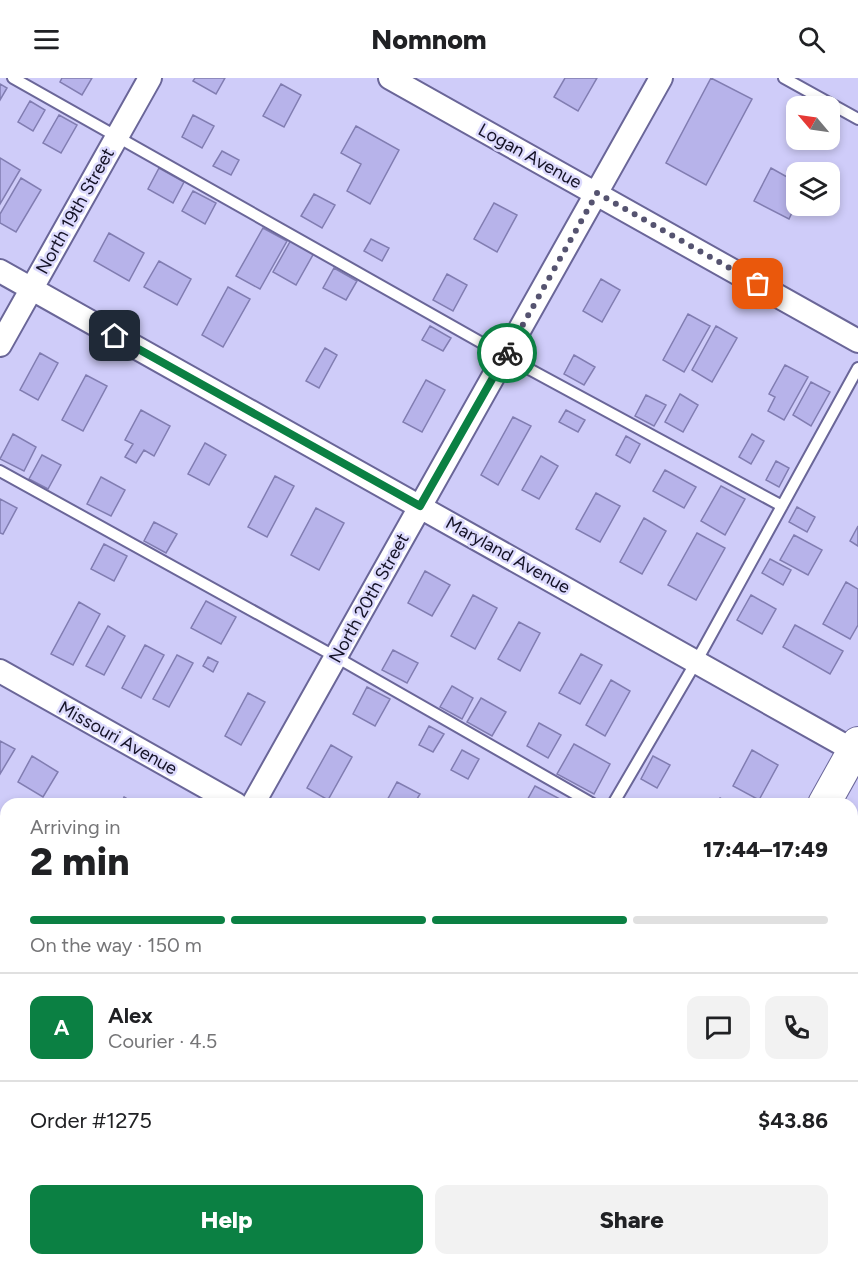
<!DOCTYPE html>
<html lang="en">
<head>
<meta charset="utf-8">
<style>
  :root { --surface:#fff; --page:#f2f2f2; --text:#202124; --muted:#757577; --line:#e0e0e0; --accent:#0b8043 }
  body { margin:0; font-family:Figtree,sans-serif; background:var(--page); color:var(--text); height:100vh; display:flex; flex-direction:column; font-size:22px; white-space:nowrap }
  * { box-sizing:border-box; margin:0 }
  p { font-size:20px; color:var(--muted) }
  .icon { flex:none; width:33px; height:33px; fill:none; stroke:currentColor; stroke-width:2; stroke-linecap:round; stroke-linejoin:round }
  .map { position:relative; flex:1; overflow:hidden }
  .details { position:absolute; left:0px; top:720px; width:858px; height:468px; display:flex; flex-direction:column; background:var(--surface); border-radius:18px 18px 0 0; box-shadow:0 3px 9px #0003 }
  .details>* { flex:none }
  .needle { width:39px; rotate:299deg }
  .tools { position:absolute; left:786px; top:18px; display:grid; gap:12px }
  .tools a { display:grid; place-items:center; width:54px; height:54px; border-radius:12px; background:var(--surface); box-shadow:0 3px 9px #0003; font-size:30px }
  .pin { position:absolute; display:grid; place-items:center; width:51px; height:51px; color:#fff; margin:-26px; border-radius:12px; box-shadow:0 3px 9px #0006 }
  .courier { position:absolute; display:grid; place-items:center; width:60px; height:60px; margin:-30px; border:4px solid #0b8043; border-radius:50%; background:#fff; color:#222; box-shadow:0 2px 8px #0007 }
  .headline em { font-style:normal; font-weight:800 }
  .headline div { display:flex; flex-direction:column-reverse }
  .headline { display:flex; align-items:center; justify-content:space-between; height:102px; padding:0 30px }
  h1 { font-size:39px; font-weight:800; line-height:45px }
  .bar { display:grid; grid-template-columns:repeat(4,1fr); gap:9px 6px; align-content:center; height:72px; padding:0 30px }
  .bar i { height:8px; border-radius:4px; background:var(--line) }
  .bar .on { background:var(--accent) }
  .bar p { grid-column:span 4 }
  .line { display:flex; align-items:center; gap:15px; padding:0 30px; border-top:2px solid var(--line) }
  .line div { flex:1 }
  .round { display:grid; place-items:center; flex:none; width:63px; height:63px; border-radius:12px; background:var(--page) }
  .action { display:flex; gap:12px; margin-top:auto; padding:12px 30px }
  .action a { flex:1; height:69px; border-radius:12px; background:var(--accent); color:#fff; font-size:24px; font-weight:800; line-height:69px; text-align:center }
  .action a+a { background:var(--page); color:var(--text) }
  header { display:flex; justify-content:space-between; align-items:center; height:78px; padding:0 30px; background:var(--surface); font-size:27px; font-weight:800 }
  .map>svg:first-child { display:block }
  .building { fill:#b7b3ea; stroke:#817db1; stroke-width:1.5 }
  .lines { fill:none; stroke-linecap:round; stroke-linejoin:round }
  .lane-casing { stroke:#6a6698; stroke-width:14 }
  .street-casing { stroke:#6a6698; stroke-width:26 }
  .secondary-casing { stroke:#6a6698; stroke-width:34 }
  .lane { stroke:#fff; stroke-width:10 }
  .street { stroke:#fff; stroke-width:22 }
  .secondary { stroke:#fff; stroke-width:32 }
  .done { stroke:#555370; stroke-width:6; stroke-dasharray:0 10.8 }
  .route { stroke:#0b8043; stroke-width:8 }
  .labels { text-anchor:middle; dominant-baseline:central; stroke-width:5; stroke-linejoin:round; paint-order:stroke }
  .street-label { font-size:18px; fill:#141226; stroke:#dcdafd }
</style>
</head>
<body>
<header><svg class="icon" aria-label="menu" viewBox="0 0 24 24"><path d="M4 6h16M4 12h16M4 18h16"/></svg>Nomnom<svg class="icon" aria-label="search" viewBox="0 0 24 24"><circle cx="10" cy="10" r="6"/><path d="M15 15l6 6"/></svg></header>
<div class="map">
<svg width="858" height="1188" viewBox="0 0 858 1188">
  <rect width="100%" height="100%" fill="#cfccf9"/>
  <path class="building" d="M62,0H92L82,17L60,4Z
    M195,0H225L216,16L193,3Z
    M565,0H597L578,33L554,19Z
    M711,0L752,21L706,107L666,85Z
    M0,6L7,10L0,22Z
    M281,6L301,17L284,49L263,38Z
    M30,23L45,32L33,53L18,44Z
    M59,37L77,47L61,75L43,65Z
    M193,37L214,48L202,70L182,59Z
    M356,48L399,72L370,126L347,113L361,86L341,75Z
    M222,73L239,82L231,97L213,88Z
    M0,80L20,92L0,126Z
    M159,90L184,104L173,125L148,111Z
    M771,90L796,104V126L789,141L754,123Z
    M21,100L41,112L16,154L0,145V136Z
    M193,113L216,125L205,146L182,133Z
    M314,116L335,127L322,150L301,138Z
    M494,125L517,137L497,174L474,161Z
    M263,150L287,163L260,211L236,198Z
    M109,155L144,175L129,203L94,183Z
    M371,161L389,170L382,183L364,173Z
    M291,162L314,175L296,207L273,194Z
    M159,183L191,201L177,227L144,209Z
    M334,190L357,203L346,222L323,210Z
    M447,196L467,207L453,233L433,222Z
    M601,201L620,212L602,244L583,233Z
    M228,209L250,221L223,269L202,257Z
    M688,236L710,248L684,294L663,282Z
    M430,248L451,260L443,273L422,262Z
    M716,248L737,260L712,304L692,292Z
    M325,270L337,277L319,310L306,303Z
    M40,275L58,285L38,322L20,312Z
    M574,277L595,289L584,307L564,296Z
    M785,287L808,299L784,342L768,333L775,319L769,316Z
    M86,297L107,308L83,353L62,342Z
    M426,302L445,312L422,354L403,344Z
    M811,304L830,314L811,348L793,337Z
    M680,316L698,327L683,354L665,344Z
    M646,317L666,327L654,348L635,338Z
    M141,332L170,348L154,378L144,372L136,385L125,379L133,366L125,362Z
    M566,332L585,342L578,354L559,344Z
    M513,339L531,348L498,407L481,397Z
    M13,356L36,369L24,393L0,381Z
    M752,356L764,363L751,386L739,379Z
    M626,358L640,366L630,385L616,377Z
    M205,365L226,377L209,407L188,396Z
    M42,377L61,387L48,411L29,401Z
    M541,378L558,388L539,421L522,412Z
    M776,383L789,390L779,409L766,402Z
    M665,392L696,409L684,430L653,413Z
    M275,398L294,408L267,459L248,449Z
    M101,399L125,412L111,438L87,426Z
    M721,408L745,421L725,457L701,443Z
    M596,415L620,428L600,464L576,451Z
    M0,421L17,430L3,456L0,455Z
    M797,429L815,439L807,454L789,444Z
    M316,430L344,445L319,492L291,477Z
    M644,440L666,453L642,496L620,484Z
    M154,444L177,456L166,475L144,463Z
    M858,448V468L850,463Z
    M697,455L725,470L696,522L668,507Z
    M794,457L822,472L808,497L780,482Z
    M104,466L127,478L114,503L91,491Z
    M770,481L791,492L783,507L762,495Z
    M425,493L450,507L432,538L408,525Z
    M846,504L858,511V547L850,561L823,546Z
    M473,517L497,530L475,571L451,558Z
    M751,517L776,531L762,556L737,542Z
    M206,523L236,539L221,566L191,550Z
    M79,524L100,536L73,587L51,576Z
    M519,544L540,555L520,593L498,581Z
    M795,547L843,573L830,596L783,569Z
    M108,548L125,558L104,597L86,588Z
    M145,567L164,577L141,620L122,610Z
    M393,572L418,585L407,605L382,592Z
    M581,576L602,587L580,626L559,615Z
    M177,577L193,585L169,629L153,621Z
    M208,579L218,584L213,594L203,588Z
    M611,602L630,613L605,658L586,647Z
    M452,608L473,620L462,641L440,629Z
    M367,609L390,621L375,648L353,636Z
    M248,615L265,624L241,667L225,658Z
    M481,620L506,634L492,658L467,644Z
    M539,645L561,657L548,680L527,668Z
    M429,648L444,656L433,674L419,667Z
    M0,663L15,671L0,696Z
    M574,666L610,686L594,716L557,696Z
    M331,667L352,679L328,722L307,710Z
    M462,672L479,681L468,701L451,692Z
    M752,672L778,687L759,722L733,708Z
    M32,678L58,694L43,719L18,704Z
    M653,678L670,687L657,710L641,701Z
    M397,704L420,716L414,726H385Z
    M535,708L560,721L557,726H525Z
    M124,719L134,725L139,726H121Z
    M720,720L730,726H717Z
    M6,761V780L0,777Z
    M0,824L6,828V851L0,847Z
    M852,828L858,831V868L852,864Z
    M0,904L6,907V938L0,934Z
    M67,1182H88L85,1188H78Z
    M455,1182H492L494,1183L492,1188H452Z
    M725,1182H754L750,1188H721Z"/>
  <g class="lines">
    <g class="lane-casing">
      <path id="lane" d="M13,0L505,278L782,428
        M784,0L858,41
        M0,393L336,579L593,726
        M613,726L696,584L858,290
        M0,812L6,815
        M852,884L858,887
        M668,1182L679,1188"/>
    </g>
    <g class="street-casing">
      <path id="street" d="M390,0L858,263
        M0,193L858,675
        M0,267L150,0
        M0,593L236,726
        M253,726L661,0
        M0,1009L6,1012
        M852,1075L858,1078
        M0,1179L6,1168
        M313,1182L324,1188"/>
    </g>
    <g class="secondary-casing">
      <path id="secondary" d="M824,726L858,665
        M565,1188L569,1182"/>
    </g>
    <use href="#lane" class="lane"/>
    <use href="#street" class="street"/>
    <use href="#secondary" class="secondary"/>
  </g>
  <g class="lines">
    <path class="done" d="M507,275L597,115L758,206"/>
    <path class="route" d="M115,258L420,428L507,275"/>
  </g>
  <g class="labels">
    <g class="street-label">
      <text transform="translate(530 78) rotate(29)">Logan Avenue</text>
      <text transform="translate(75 133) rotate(-61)">North 19th Street</text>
      <text transform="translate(508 477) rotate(29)">Maryland Avenue</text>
      <text transform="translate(369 520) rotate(-61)">North 20th Street</text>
      <text transform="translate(118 660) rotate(29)">Missouri Avenue</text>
    </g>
  </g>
</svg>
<div class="tools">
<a><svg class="needle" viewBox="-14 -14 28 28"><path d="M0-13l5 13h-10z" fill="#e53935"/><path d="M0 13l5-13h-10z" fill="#757577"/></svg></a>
<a><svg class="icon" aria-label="layers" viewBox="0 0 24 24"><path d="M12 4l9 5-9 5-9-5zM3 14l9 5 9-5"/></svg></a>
</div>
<div class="pin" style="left:758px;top:206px;background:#ea580c"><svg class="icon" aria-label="bag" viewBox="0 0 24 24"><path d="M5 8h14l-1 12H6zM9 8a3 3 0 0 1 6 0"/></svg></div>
<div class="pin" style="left:115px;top:258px;background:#1f2937"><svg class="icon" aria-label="home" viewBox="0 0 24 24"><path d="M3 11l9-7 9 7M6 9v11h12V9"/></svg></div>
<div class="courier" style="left:507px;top:275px"><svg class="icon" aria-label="bike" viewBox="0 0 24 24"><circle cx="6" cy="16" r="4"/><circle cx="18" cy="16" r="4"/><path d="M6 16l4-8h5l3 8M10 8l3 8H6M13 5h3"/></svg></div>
<section class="details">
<div class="headline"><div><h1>2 min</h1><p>Arriving in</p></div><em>17:44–17:49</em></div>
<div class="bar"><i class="on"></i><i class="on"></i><i class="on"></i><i></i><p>On the way · 150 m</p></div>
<div class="line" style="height:108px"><b class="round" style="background:var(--accent);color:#fff">A</b><div><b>Alex</b><p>Courier · 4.5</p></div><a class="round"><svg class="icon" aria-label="chat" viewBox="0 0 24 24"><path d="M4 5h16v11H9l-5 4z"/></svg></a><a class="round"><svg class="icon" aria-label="phone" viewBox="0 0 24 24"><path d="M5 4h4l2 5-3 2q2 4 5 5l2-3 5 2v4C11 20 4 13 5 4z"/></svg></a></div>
<div class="line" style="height:78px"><div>Order #1275</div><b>$43.86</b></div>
<div class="action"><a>Help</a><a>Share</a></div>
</section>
</div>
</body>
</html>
